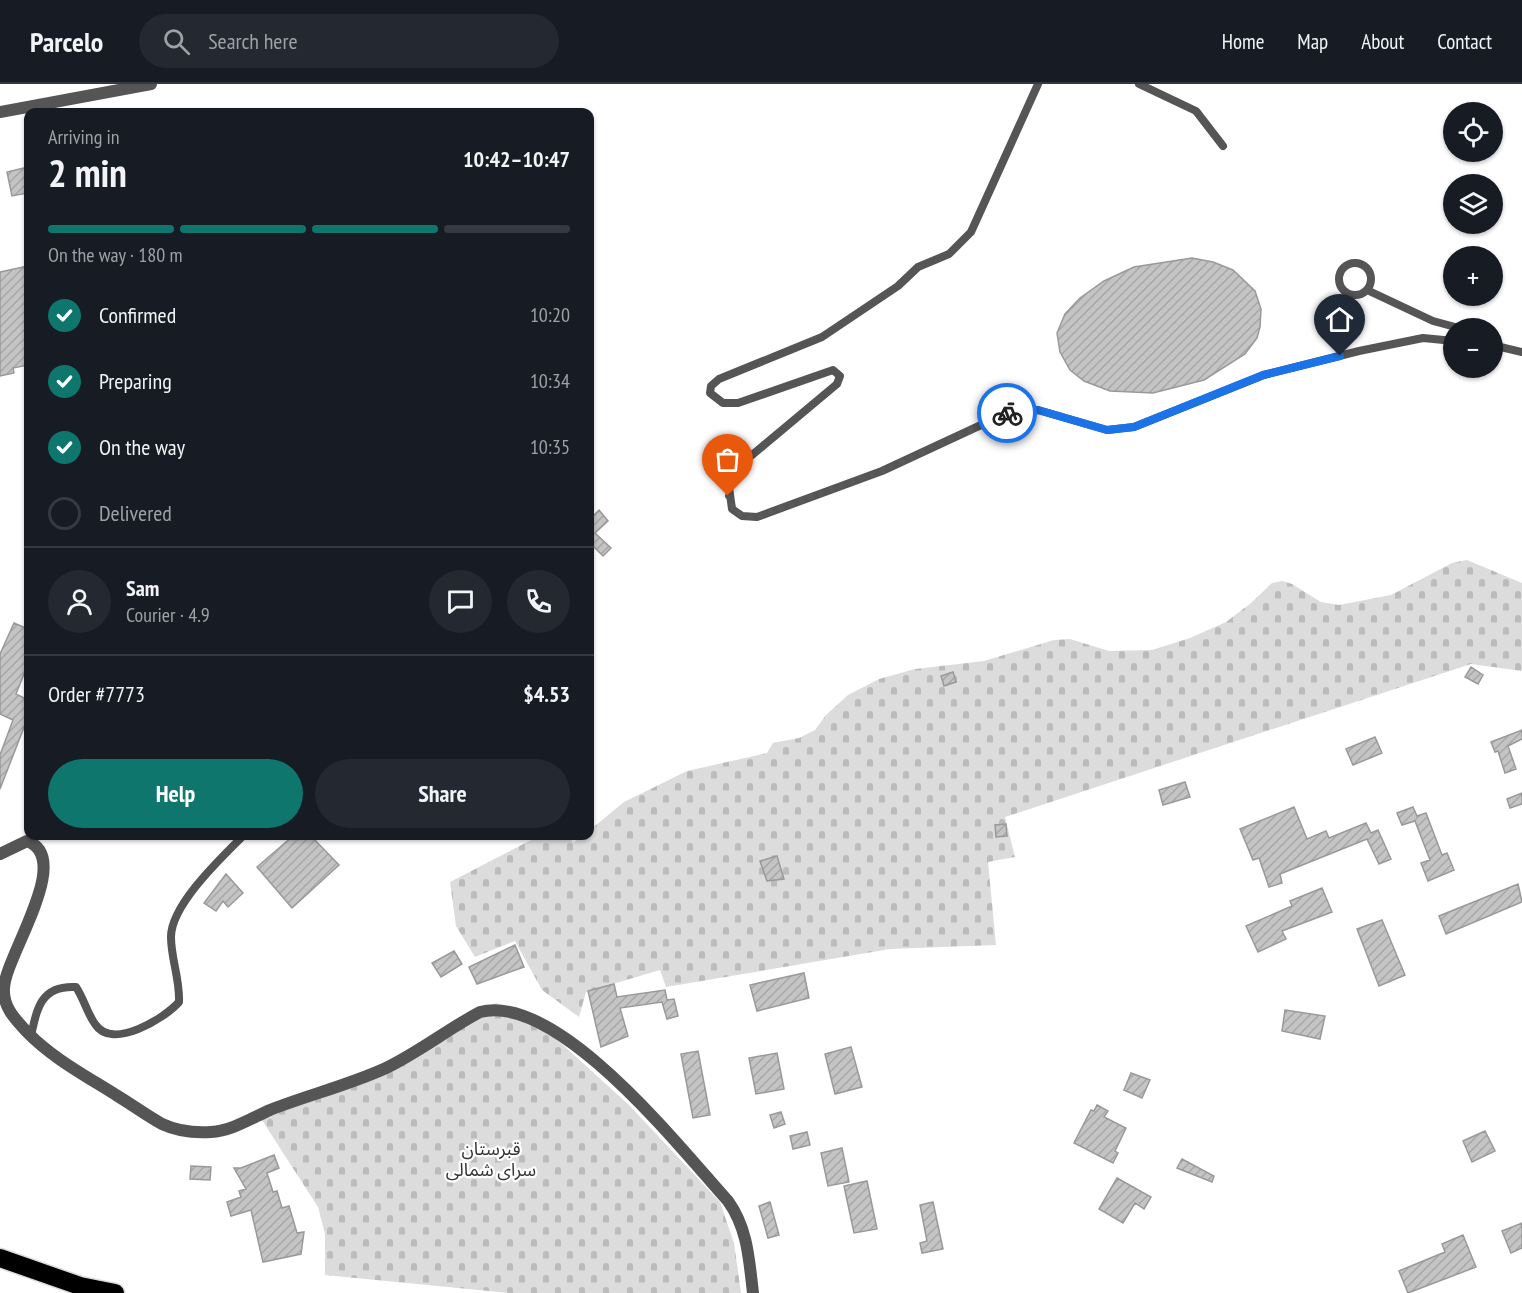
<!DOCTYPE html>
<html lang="en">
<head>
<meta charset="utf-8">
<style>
  :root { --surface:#171b24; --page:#242831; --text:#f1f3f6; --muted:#9ea1a6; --line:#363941; --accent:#0f766e }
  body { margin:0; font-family:"PT Sans Narrow","Noto Sans Arabic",sans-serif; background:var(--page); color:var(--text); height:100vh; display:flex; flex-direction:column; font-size:22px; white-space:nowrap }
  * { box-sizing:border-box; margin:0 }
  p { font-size:20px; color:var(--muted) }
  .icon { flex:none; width:33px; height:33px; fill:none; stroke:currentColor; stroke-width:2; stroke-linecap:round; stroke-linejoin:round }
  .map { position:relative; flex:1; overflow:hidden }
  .sheet { position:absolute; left:24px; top:24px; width:570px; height:732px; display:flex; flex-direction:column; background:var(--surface); border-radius:12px; box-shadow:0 2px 4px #0004 }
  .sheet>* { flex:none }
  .buttons { position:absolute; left:1443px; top:18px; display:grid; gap:12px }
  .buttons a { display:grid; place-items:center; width:60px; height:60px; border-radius:50%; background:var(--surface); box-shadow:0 2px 4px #0004; font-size:30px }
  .pin { position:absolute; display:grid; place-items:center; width:51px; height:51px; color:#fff; margin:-62px -26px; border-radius:50% 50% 50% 0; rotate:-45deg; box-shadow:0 0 6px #0007 }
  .pin .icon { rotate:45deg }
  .courier { position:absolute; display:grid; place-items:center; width:60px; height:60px; margin:-30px; border:4px solid #1a73e8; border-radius:50%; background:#fff; color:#222; box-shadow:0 2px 8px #0007 }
  .head em { font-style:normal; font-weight:600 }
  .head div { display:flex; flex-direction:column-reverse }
  .head { display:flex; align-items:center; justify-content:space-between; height:102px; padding:0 24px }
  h1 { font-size:39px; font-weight:600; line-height:45px }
  .bar { display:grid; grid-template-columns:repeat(4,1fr); gap:9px 6px; align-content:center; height:72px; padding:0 24px }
  .bar i { height:8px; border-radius:4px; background:var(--line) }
  .bar .on { background:var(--accent) }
  .bar p { grid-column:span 4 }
  .line { display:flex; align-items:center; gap:15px; padding:0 24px; border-top:2px solid var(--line) }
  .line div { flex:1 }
  .round { display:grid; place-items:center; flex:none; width:63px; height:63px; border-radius:32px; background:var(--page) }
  ol { padding:0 24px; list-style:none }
  li { display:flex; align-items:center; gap:18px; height:66px }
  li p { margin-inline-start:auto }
  li .icon { padding:6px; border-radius:50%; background:var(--accent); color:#fff; stroke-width:4 }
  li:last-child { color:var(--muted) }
  li i { width:33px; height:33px; border:3px solid var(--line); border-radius:50% }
  .cta { display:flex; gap:12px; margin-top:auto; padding:12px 24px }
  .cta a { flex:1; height:69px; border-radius:36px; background:var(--accent); color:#fff; font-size:24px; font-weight:600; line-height:69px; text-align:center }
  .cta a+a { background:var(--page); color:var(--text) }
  header { display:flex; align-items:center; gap:36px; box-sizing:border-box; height:84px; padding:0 30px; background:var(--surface); border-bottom:2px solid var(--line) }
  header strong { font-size:28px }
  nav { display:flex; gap:33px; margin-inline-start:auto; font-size:21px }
  .search { width:420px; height:54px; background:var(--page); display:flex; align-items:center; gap:15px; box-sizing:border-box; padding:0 21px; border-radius:33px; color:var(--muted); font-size:22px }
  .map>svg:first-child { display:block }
  .cemetery { fill:url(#cemetery-stones) }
  .building { fill:url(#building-hatch); stroke:#999; stroke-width:1.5 }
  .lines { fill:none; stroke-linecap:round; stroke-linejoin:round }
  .highway-casing { stroke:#dbdbdb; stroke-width:21 }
  .lane { stroke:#555; stroke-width:8 }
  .street { stroke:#555; stroke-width:12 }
  .highway { stroke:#000; stroke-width:18 }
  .done { stroke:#595959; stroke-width:6; stroke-dasharray:0 10.8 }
  .route { stroke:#1a73e8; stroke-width:8 }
  .labels { text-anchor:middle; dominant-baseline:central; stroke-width:4.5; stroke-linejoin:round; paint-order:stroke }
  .park-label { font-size:18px; fill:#333; stroke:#fff }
</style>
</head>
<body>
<header>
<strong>Parcelo</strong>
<div class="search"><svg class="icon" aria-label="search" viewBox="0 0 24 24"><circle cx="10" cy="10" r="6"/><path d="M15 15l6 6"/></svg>Search here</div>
<nav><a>Home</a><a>Map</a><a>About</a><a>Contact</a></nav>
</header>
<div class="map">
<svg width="1522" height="1209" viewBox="0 0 1522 1209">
  <defs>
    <pattern id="cemetery-stones" width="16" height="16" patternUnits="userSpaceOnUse" patternTransform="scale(1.5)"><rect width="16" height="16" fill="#dcdcdc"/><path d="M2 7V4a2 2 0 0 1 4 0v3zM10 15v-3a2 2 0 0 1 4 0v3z" fill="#bbb"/></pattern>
    <pattern id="building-hatch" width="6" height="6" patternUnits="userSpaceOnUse" patternTransform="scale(1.5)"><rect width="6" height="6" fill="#c4c4c4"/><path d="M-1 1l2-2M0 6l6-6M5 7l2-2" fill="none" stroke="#a7a7a7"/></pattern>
  </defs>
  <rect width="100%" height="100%" fill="#fff"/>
  <path class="cemetery" d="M1467,476L1522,499V587L1471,580L1005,733L1015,773L988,778L996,861L890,865L666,903L660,886L586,908L579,933L542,906L515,857L475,873L456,842L450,798L539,752H569L573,759L582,752H590V746L624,718L687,687L767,669L773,659L799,654L815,646L826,631L848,611L879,595L915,585L984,577L1054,556L1070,555L1109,567L1152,566L1190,554L1226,538L1251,519L1272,499L1282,497L1292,500L1321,518L1339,521L1391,511L1452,479Z
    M496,919L530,931L629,1021L720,1118L734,1159L741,1209H509L325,1191V1150L318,1123L258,1030L398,975L453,938Z"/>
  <path class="building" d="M28,83V109L12,112L7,88Z
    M1192,174L1213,178L1233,186L1255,207L1261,225L1260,243L1257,254L1245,270L1204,296L1153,309L1110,307L1084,297L1070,286L1060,268L1057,249L1065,230L1080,214L1104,197L1134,183Z
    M28,182V281L13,284L14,289L0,292V188Z
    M599,426L608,437L595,449L611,464L603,472L590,459V435Z
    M14,539L28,545V580L16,610L28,616V633L0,705V671L13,636L0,630V570Z
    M1471,583L1483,591L1478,600L1465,593Z
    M953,588L956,598L944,602L941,592Z
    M1522,646V655L1508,662L1516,685L1505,689L1498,667L1495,668L1491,658Z
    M1375,653L1382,669L1353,681L1346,665Z
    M1185,698L1190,713L1163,721L1159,706Z
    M1522,709V720L1510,724L1507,715Z
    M1294,723L1307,755L1326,747L1329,754L1366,739L1371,749L1378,746L1391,775L1379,780L1367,755L1280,790L1282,799L1269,803L1259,774L1253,776L1240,745Z
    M1413,723L1417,732L1426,729L1442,771L1447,769L1454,786L1428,797L1421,779L1430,776L1415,737L1402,741L1397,729Z
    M1006,740L1007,752L996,753L995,741Z
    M293,752H311L339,781L292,824L257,783Z
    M777,772L784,795L767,797L760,777Z
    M226,790L243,809L228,823L223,817L216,827L204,819Z
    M1518,800L1522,818L1446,850L1439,832Z
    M1322,804L1332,828L1282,847L1286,855L1258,868L1246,842L1292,822L1290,817Z
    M1382,836L1405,891L1379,902L1357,845Z
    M515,861L524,883L477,900L469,883Z
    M454,867L462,880L441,893L432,879Z
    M804,889L809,914L757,927L750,901Z
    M614,900L617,913L665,906L667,916L674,915L678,932L667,935L662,918L620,924L628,952L601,963L588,907Z
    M1285,926L1325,932L1320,955L1282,947Z
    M851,963L862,1003L835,1010L825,970Z
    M698,967L710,1031L693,1034L681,970Z
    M777,969L784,1005L756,1010L749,974Z
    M1131,989L1150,996L1142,1014L1124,1006Z
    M1097,1021L1108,1027L1104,1033L1126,1044L1115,1067L1118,1069L1113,1079L1074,1059L1091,1026L1094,1027Z
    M781,1028L785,1040L774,1044L770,1031Z
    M1485,1047L1495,1067L1472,1078L1463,1057Z
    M807,1048L810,1061L793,1065L790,1052Z
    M842,1064L849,1098L828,1102L821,1069Z
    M274,1071L279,1084L267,1089L273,1108L277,1107L282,1124L289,1122L297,1149L304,1148L301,1170L263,1178L251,1126L231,1132L227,1118L241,1113L239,1107L246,1105L234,1084H241Z
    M1182,1075L1214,1092L1212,1098L1177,1084Z
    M191,1082L211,1083L210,1096L190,1095Z
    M1117,1094L1151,1113L1144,1125L1135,1119L1123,1139L1099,1125Z
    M867,1097L877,1145L854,1149L844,1102Z
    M770,1118L779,1151L768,1154L759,1122Z
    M933,1118L943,1165L922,1169L920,1159L927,1157L920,1121Z
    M1522,1139V1164L1511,1169L1502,1147Z
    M1463,1151L1476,1183L1408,1209L1399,1187L1445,1168L1442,1160Z"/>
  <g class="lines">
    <g class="highway-casing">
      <path id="highway" d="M0,1174L80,1202L115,1209"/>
    </g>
    <path class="lane" d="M1038,0L971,148L949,170L918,183L898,202L822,253L719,295L711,302L710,309L723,319H738L833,286L840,292L837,300L739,382L728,396L732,425L742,432L757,433L882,387L1009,328L1038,326L1107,346L1134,343L1264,291L1359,267L1423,254L1454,257
      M1139,0L1196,27L1223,62
      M1339 195a16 16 0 1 1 32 0a16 16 0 1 1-32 0Z
      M1367,206L1433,237L1459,244
      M1492,261L1522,268
      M31,952C37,924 41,901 76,903C84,915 87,929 95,940C112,967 165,934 179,918C180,895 171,875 171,853C171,821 221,774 243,752"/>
    <path class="street" d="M0,28L151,0
      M0,770L27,757C75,774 4,873 4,905C3,923 15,935 27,948C52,974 86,992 116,1011C131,1020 146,1031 162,1040C177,1047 195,1049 211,1048C231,1047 252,1034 270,1026C308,1011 349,1001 386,984C419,968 448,945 480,928C558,908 680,1064 728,1117C748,1145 749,1176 753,1209"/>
    <use href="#highway" class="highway"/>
  </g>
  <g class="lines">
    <path class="done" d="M728,412C734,429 740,432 757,433L882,387L1007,329"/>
    <path class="route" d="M1007,329L1038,326L1107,346L1134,343L1263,291L1340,272"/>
  </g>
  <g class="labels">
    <g class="park-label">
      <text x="491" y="1064">قبرستان<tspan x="491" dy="21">سرای شمالی</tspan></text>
    </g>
  </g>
</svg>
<div class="buttons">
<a><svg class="icon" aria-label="locate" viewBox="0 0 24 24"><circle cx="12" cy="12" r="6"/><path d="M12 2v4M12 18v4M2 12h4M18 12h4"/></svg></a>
<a><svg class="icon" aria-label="layers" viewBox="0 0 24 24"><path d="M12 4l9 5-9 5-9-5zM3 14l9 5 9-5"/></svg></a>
<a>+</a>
<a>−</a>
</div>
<div class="pin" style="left:728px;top:412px;background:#ea580c"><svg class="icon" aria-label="bag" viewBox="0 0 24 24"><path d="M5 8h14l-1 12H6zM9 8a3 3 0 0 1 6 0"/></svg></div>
<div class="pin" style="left:1340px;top:272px;background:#1f2937"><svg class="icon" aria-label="home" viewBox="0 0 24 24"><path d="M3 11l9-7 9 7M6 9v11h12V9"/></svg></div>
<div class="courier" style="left:1007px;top:329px"><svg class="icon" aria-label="bike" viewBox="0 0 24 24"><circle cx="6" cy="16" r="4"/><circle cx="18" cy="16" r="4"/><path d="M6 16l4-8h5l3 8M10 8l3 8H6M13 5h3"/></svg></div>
<section class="sheet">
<div class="head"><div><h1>2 min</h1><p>Arriving in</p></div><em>10:42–10:47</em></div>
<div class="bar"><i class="on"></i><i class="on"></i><i class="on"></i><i></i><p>On the way · 180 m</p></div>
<ol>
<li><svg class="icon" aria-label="check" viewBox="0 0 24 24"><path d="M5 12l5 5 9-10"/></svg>Confirmed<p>10:20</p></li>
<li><svg class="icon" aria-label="check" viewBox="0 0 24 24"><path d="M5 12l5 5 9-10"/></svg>Preparing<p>10:34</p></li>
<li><svg class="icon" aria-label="check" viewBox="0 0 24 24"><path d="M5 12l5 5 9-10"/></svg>On the way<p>10:35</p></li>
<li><i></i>Delivered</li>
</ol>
<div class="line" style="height:108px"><a class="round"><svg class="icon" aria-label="person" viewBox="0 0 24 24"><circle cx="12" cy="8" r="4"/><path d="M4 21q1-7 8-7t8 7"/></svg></a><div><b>Sam</b><p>Courier · 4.9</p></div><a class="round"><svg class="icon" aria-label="chat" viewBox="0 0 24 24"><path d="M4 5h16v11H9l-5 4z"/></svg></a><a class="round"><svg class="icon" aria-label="phone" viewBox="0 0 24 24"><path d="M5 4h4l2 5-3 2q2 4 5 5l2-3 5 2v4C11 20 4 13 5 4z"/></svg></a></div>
<div class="line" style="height:78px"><div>Order #7773</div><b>$4.53</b></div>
<div class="cta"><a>Help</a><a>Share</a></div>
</section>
</div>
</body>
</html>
